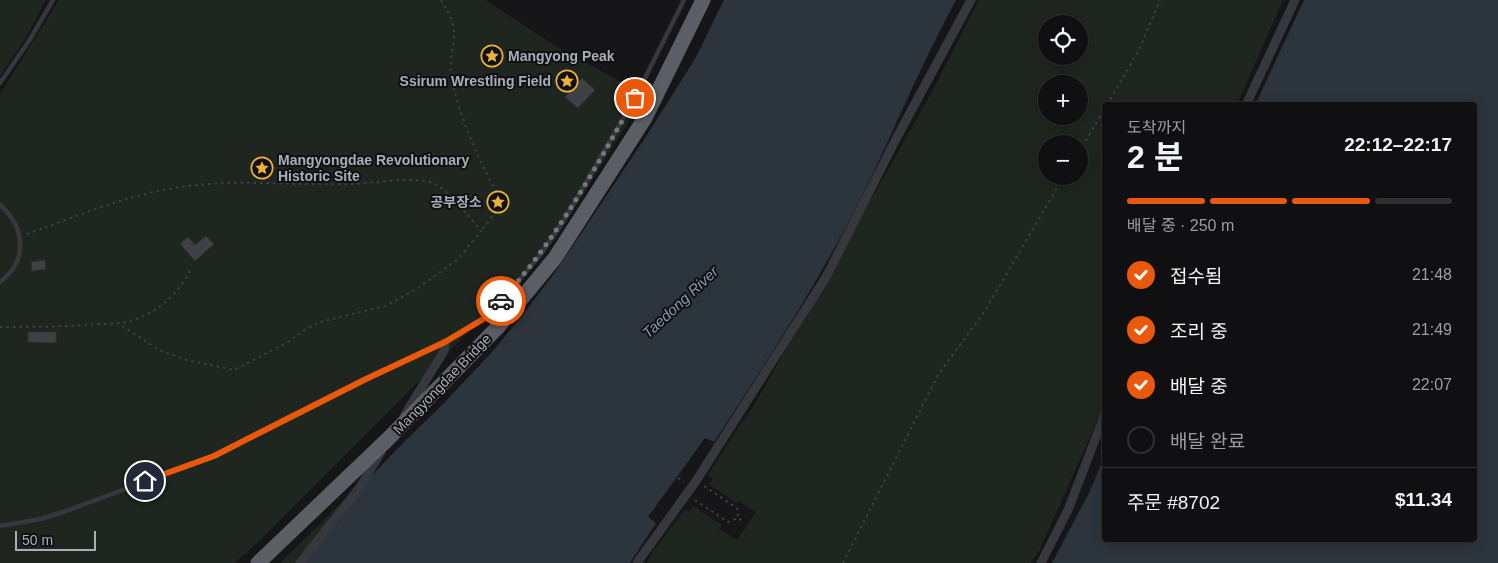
<!DOCTYPE html>
<html lang="ko">
<head>
<meta charset="utf-8">
<style>
  :root { --surface:#101012; --page:#19191b; --text:#f1f3f6; --muted:#9c9d9f; --line:#303032; --accent:#ea580c }
  body { margin:0; font-family:Arial,"Noto Sans KR",sans-serif; background:var(--page); color:var(--text); height:100vh; display:flex; flex-direction:column; font-size:19px; white-space:nowrap }
  * { box-sizing:border-box; margin:0 }
  p { font-size:16px; color:var(--muted) }
  .icon { flex:none; width:28px; height:28px; fill:none; stroke:currentColor; stroke-width:2; stroke-linecap:round; stroke-linejoin:round }
  .map { position:relative; flex:1; overflow:hidden }
  .panel { position:absolute; left:1102px; top:102px; width:375px; height:440px; display:flex; flex-direction:column; background:var(--surface); border-radius:5px; box-shadow:0 2px 12px #0003,0 0 0 1px var(--line) }
  .panel>* { flex:none }
  .buttons { position:absolute; left:1038px; top:15px; display:grid; gap:10px }
  .buttons a { display:grid; place-items:center; width:50px; height:50px; border-radius:50%; background:var(--surface); box-shadow:0 2px 12px #0003,0 0 0 1px var(--line); font-size:25px }
  .scale { position:absolute; left:15px; bottom:12px; width:81px; box-sizing:border-box; padding-left:5px; border:2px solid #a8adb7; border-top:0; font-size:14px; line-height:18px; white-space:nowrap; color:#a8adb7; -webkit-text-stroke:4px #111113; paint-order:stroke }
  .pin { position:absolute; display:grid; place-items:center; width:42px; height:42px; color:#fff; margin:-21px; border:2px solid #fff; border-radius:50%; box-shadow:0 1px 5px #0007 }
  .courier { position:absolute; display:grid; place-items:center; width:50px; height:50px; margin:-25px; border:4px solid #ea580c; border-radius:50%; background:#fff; color:#222; box-shadow:0 1px 6px #0007 }
  .summary em { font-style:normal; font-weight:700 }
  .summary div { display:flex; flex-direction:column-reverse }
  .summary { display:flex; align-items:center; justify-content:space-between; height:85px; padding:0 25px }
  h1 { font-size:32px; font-weight:700; line-height:38px }
  .bar { display:grid; grid-template-columns:repeat(4,1fr); gap:8px 5px; align-content:center; height:60px; padding:0 25px }
  .bar i { height:6px; border-radius:4px; background:var(--line) }
  .bar .on { background:var(--accent) }
  .bar p { grid-column:span 4 }
  .line { display:flex; align-items:center; gap:12px; padding:0 25px; border-top:1px solid var(--line) }
  .line div { flex:1 }
  ol { padding:0 25px; list-style:none }
  li { display:flex; align-items:center; gap:15px; height:55px }
  li p { margin-inline-start:auto }
  li .icon { padding:5px; border-radius:50%; background:var(--accent); color:#fff; stroke-width:4 }
  li:last-child { color:var(--muted) }
  li i { width:28px; height:28px; border:2px solid var(--line); border-radius:50% }
  .map>svg:first-child { display:block }
  .green { fill:#1e261f; fill-rule:evenodd }
  .water { fill:#2c353b }
  .building { fill:#404145; stroke:#303034 }
  .lines { fill:none; stroke-linecap:round; stroke-linejoin:round }
  .path { stroke:#3d3f44; stroke-width:2; stroke-dasharray:2.5 4; stroke-linecap:butt }
  .service { stroke:#37383d; stroke-width:4.5 }
  .minor { stroke:#37383d; stroke-width:9 }
  .trunk-bridge { stroke:#5b5e64; stroke-width:15 }
  .done { stroke:#75787f; stroke-width:5; stroke-dasharray:0 9 }
  .route { stroke:#ea580c; stroke-width:6 }
  .labels { text-anchor:middle; dominant-baseline:central; stroke-width:4; stroke-linejoin:round; paint-order:stroke }
  .poi-label { font-size:14px; font-weight:bold; fill:#a8adb7; stroke:#111113; text-anchor:start }
  .street-label { font-size:14px; fill:#a8adb7; stroke:#111113 }
  .water-label { font-size:15px; font-style:italic; fill:#819ab1; stroke:#111113 }
</style>
</head>
<body>
<div class="map">
<svg width="1498" height="563" viewBox="0 0 1498 563">
  <rect width="100%" height="100%" fill="#161618"/>
  <path class="green" d="M0,0H46L24,41L0,76Z
    M59,0H485L559,48L645,95L555,240L477,323L262,538L235,563H0V94Z
    M979,0H1283L1237,105H1105V404L1039,551L1031,563H647L653,551L685,509L689,512L693,506L722,525L719,529L737,540L756,512L739,501L737,503L709,484L713,479L708,475L741,423L750,412L928,99ZM1046,24H1079V56H1046ZM1046,84H1079V116H1046ZM1046,144H1079V176H1046Z
    M341,503L343,507L297,563H280Z"/>
  <path class="water" d="M724,0H956C916,73 886,152 847,225C807,300 760,372 714,442L705,438L648,517L656,523L630,563H303L366,482L397,449L441,406L493,351L521,317L556,271L647,135L695,59Z
    M1304,0H1498V563H1052L1089,493L1105,455V540H1475V105H1255Z"/>
  <path class="building" d="M582,78L595,90L578,108L565,97Z
    M206,236L214,244L195,261L180,244L188,237L195,245Z
    M45,260L46,269L32,271L31,262Z
    M28,332H56V343L28,342Z"/>
  <g class="lines">
    <path class="path" d="M441,0C447,10 455,23 454,36C454,48 449,61 451,74C457,112 482,170 503,202L481,231
      M1107,105L1139,50L1160,0
      M1079,152L1105,108
      M27,234C75,217 124,196 175,188C233,178 294,186 353,184C373,183 415,176 433,183C449,190 469,217 481,231L458,259L417,289L385,306L320,322L303,331L288,342L234,370L187,360L159,350L118,323
      M0,327C32,327 64,327 96,324C106,324 117,324 126,322C153,316 182,293 191,267
      M678,478L684,482
      M704,486L737,508L738,518
      M695,500L728,522L738,518L744,522
      M843,563L938,375L986,309L1064,176"/>
    <path class="service" d="M0,83L29,41L53,0
      M0,205C26,228 28,261 0,282
      M0,526L41,519L66,511L214,456L366,379L445,342L485,318L502,300L541,254L567,215L635,98L684,0"/>
    <path class="minor" d="M1246,105L1295,0
      M404,416L444,351L445,342
      M300,563L360,487L381,452
      M637,563L696,481L826,277L897,137L971,0
      M1041,563L1068,510L1105,414"/>
    <path class="trunk-bridge" d="M258,563L388,439L498,327L555,258L645,118L703,0"/>
  </g>
  <g class="lines">
    <path class="done" d="M501,301C556,240 595,169 635,98"/>
    <path class="route" d="M145,481L214,456L366,379L445,342L485,318L501,301"/>
  </g>
  <defs>
    <g id="sight-ring" transform="scale(1.125)"><circle r="9.5" fill="#111113" stroke="#ebb13a" stroke-width="1.5"/><path d="M0-6L1.8-2.2L6-1.7L2.9 1.2L3.7 5.4L0 3.3L-3.7 5.4L-2.9 1.2L-6-1.7L-1.8-2.2Z" fill="#ebb13a"/></g>
  </defs>
  <g fill-rule="evenodd">
    <use href="#sight-ring" x="492" y="56"/>
    <use href="#sight-ring" x="567" y="81"/>
    <use href="#sight-ring" x="262" y="168"/>
    <use href="#sight-ring" x="498" y="202"/>
  </g>
  <g class="labels">
    <g class="poi-label">
      <text x="508" y="56">Mangyong Peak</text>
      <text x="551" y="81" text-anchor="end">Ssirum Wrestling Field</text>
      <text x="278" y="160">Mangyongdae Revolutionary<tspan x="278" dy="16">Historic Site</tspan></text>
      <text x="482" y="202" text-anchor="end">공부장소</text>
    </g>
    <g class="street-label">
      <text transform="translate(442 384) rotate(-46)">Mangyongdae Bridge</text>
    </g>
    <g class="water-label">
      <text transform="translate(680 302) rotate(-43)">Taedong River</text>
    </g>
  </g>
</svg>
<div class="buttons">
<a><svg class="icon" aria-label="locate" viewBox="0 0 24 24"><circle cx="12" cy="12" r="6"/><path d="M12 2v4M12 18v4M2 12h4M18 12h4"/></svg></a>
<a>+</a>
<a>−</a>
</div>
<div class="scale">50 m</div>
<div class="pin" style="left:635px;top:98px;background:#ea580c"><svg class="icon" aria-label="bag" viewBox="0 0 24 24"><path d="M5 8h14l-1 12H6zM9 8a3 3 0 0 1 6 0"/></svg></div>
<div class="pin" style="left:145px;top:481px;background:#1f2937"><svg class="icon" aria-label="home" viewBox="0 0 24 24"><path d="M3 11l9-7 9 7M6 9v11h12V9"/></svg></div>
<div class="courier" style="left:501px;top:301px"><svg class="icon" aria-label="car" viewBox="0 0 24 24"><path d="M5 17H2v-5l4-1 3-4h7l3 4 3 1v5h-3M9 17h6M6 11h13"/><circle cx="7" cy="17" r="2"/><circle cx="17" cy="17" r="2"/></svg></div>
<section class="panel">
<div class="summary"><div><h1>2 분</h1><p>도착까지</p></div><em>22:12–22:17</em></div>
<div class="bar"><i class="on"></i><i class="on"></i><i class="on"></i><i></i><p>배달 중 · 250 m</p></div>
<ol>
<li><svg class="icon" aria-label="check" viewBox="0 0 24 24"><path d="M5 12l5 5 9-10"/></svg>접수됨<p>21:48</p></li>
<li><svg class="icon" aria-label="check" viewBox="0 0 24 24"><path d="M5 12l5 5 9-10"/></svg>조리 중<p>21:49</p></li>
<li><svg class="icon" aria-label="check" viewBox="0 0 24 24"><path d="M5 12l5 5 9-10"/></svg>배달 중<p>22:07</p></li>
<li><i></i>배달 완료</li>
</ol>
<div class="line" style="height:65px"><div>주문 #8702</div><b>$11.34</b></div>
</section>
</div>
</body>
</html>
